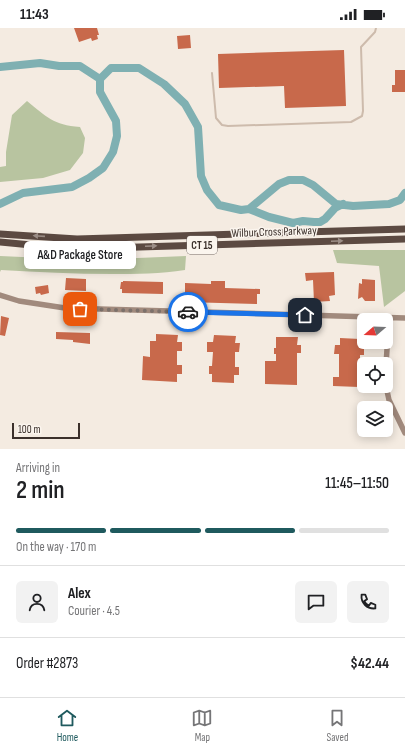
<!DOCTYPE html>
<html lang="en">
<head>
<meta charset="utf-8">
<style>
  :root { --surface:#fff; --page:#f2f2f2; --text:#202124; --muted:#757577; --line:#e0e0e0; --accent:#1f5a5e }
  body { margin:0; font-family:"Sofia Sans Condensed",sans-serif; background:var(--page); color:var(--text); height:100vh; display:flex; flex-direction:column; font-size:15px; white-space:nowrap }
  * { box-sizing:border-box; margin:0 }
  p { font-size:13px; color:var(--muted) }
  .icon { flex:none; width:22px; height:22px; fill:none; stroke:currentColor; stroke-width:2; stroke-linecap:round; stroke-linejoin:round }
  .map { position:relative; height:421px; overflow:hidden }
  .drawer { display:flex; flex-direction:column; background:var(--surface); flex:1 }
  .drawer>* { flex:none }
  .needle { width:26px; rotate:251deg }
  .tools { position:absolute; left:357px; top:285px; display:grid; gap:8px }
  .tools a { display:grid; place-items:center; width:36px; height:36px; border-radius:6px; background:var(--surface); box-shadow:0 2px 10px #0003; font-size:20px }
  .scale { position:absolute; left:12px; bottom:10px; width:68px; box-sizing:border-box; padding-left:4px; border:2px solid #3b302b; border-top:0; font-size:11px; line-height:14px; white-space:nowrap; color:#3b302b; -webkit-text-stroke:3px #fbf5ee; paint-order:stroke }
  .pin { position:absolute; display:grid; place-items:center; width:34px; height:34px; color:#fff; margin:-17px; border-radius:8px; box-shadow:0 2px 6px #0006 }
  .courier { position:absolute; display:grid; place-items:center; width:40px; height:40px; margin:-20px; border:3px solid #1a73e8; border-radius:50%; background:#fff; color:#222; box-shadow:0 1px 5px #0007 }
  .bubble { position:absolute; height:28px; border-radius:6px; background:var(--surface); box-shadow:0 2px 10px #0003; font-size:13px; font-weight:600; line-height:28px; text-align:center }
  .summary em { font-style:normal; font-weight:600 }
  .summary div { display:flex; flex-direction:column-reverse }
  .summary { display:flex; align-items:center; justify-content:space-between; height:68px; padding:0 16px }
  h1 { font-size:26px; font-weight:600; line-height:30px }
  .bar { display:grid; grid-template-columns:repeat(4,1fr); gap:6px 4px; align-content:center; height:48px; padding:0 16px }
  .bar i { height:5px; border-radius:3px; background:var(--line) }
  .bar .active { background:var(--accent) }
  .bar p { grid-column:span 4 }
  .line { display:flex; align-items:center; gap:10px; padding:0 16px; border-top:1px solid var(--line) }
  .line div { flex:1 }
  .round { display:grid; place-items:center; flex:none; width:42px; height:42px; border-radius:6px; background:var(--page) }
  .status { display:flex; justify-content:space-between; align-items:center; height:28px; padding:0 20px; background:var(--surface); direction:ltr }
  .status svg { height:11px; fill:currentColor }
  .menu { display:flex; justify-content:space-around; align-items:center; height:56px; border-top:1px solid var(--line); background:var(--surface); font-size:11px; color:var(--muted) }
  .menu a { display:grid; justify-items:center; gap:2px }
  .menu .active { color:var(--accent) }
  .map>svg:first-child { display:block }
  .green { fill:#b8c4a0 }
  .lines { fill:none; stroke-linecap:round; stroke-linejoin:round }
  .river { stroke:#7fb0b2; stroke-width:8 }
  .building { fill:#c8694b }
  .lane { stroke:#cdbbac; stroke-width:2 }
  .secondary { stroke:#a18a7d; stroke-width:5.5 }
  .highway { stroke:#5c4a42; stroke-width:7 }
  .oneway { fill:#9c8e87 }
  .done { stroke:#7c716b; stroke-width:4; stroke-dasharray:0 7.2 }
  .route { stroke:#1a73e8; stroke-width:5 }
  .labels { text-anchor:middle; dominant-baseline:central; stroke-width:3; stroke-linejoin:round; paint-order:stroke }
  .shield { fill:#fbf5ee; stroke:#756b66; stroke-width:1 }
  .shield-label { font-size:11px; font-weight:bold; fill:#3b302b }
  .street-label { font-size:12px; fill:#3b302b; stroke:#fbf5ee }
</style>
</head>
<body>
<div class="status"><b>11:43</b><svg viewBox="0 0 49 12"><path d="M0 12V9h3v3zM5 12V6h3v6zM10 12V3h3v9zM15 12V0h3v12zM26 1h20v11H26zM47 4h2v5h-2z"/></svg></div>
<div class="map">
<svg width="405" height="421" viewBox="0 0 405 421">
  <rect width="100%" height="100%" fill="#f4ebe1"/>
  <path class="green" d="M27,73C47,89 53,97 80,99L85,110L83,125L70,142L43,150L0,154V139L6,138V124L12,87Z
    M333,222H405V263L384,279L379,238L337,235Z
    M0,228L89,232L186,228L185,242C161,246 136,246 112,246C74,246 38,244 1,242L0,244Z"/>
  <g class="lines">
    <path class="river" d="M0,39L40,35L59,38H80L100,51
      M0,176L23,165L72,159L89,150L103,140L113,124L117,108L116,93L100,64V51L111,40H139L164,56L185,76L198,99L201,148L207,162L219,177L241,182L249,181L279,156L289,152H303L313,157L336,176L353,178L389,176L400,172L405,165
      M249,181L269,189L293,195L303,193L314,194H320L325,191L335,180L343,176"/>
  </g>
  <path class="building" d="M74,0H97L99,7H97L98,11L92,13L91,10L79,14Z
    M190,7L191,20L178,21L177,8Z
    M344,22L346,78L285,80L284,58L219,60L218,26Z
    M395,42H405V64H392V57H395Z
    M334,244L335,267L329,268L330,273L314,274L313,252L306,253L305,245Z
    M66,250L86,251V263L65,262Z
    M362,251L375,252V273H365L362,269L358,271L359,255L362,256Z
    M123,253L163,254V266L122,265V261H120L121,254H123Z
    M211,253H225V260L260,261V266H257V276L185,274V255L211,256Z
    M48,257L49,265L41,267L40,265L36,266L35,259Z
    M1,288L9,290L5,308L0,307Z
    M56,304L90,305V316L73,314V312L56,311Z
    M156,306L178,307L177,314H182V323H177V337H182V346H177V354L142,352L143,328L150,329V313H156Z
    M214,307L236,308L235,315H240L239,324H235V339H239V347H234V355L212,354V346H209V338H212L213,324H207V314H213Z
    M276,309H298L297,317H301V325H297V357L265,356V333H276V326H274V320H276Z
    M340,310L360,311V318L364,319V327H360V342H363V350H360L359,359L333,358V349H339V326H334L335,317H340Z"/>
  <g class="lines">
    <path class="lane" d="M212,45L216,90L222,97L228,98L351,94L362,88L363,83L361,19L375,4L376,0"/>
    <path class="secondary" d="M0,267L19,273L65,280L405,290
      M386,337L389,290
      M386,358L389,372L405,405"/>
    <path class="highway" d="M0,206L77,211L405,201
      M0,214L73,221L405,211"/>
  </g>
  <defs><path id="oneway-solid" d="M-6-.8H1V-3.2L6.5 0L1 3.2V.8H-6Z"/></defs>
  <g class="oneway">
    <use href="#oneway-solid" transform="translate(39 208) rotate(-176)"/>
    <use href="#oneway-solid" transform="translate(337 213) rotate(-2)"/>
    <use href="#oneway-solid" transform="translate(151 218) rotate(-2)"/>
  </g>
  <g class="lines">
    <path class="done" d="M80,281L188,284"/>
    <path class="route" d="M188,284L305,287"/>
  </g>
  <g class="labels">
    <rect class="shield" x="187" y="208" width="30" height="18" rx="3"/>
    <g class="shield-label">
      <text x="202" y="217">CT 15</text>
    </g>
    <g class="street-label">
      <text transform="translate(274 204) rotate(-2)">Wilbur Cross Parkway</text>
    </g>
  </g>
</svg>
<div class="tools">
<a><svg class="needle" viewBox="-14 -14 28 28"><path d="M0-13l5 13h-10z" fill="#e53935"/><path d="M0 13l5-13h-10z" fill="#757577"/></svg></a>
<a><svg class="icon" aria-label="locate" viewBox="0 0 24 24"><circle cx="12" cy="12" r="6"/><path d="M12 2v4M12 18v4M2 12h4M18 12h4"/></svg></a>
<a><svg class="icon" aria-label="layers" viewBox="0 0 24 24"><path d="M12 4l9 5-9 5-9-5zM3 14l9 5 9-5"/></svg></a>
</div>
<div class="scale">100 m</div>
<div class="pin" style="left:80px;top:281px;background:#ea580c"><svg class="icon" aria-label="bag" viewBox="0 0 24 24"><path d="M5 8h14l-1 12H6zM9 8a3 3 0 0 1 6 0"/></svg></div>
<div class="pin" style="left:305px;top:287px;background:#1f2937"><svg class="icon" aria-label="home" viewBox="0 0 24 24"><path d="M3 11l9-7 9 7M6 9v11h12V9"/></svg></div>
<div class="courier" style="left:188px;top:284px"><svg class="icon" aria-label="car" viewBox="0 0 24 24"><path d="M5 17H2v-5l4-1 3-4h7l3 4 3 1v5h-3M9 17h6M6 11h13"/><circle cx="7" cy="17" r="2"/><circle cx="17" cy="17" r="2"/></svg></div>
<div class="bubble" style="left:24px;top:213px;width:112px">A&amp;D Package Store</div>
</div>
<section class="drawer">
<div class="summary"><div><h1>2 min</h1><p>Arriving in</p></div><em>11:45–11:50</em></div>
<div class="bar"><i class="active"></i><i class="active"></i><i class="active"></i><i></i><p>On the way · 170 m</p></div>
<div class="line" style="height:72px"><a class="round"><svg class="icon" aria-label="person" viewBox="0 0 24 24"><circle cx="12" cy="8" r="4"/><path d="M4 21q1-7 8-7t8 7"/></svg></a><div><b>Alex</b><p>Courier · 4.5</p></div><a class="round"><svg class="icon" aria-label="chat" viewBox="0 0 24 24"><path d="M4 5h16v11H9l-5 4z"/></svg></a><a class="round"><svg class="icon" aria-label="phone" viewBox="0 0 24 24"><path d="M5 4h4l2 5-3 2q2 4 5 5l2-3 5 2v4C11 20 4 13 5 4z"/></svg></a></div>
<div class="line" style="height:52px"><div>Order #2873</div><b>$42.44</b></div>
</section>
<nav class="menu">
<a class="active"><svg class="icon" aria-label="home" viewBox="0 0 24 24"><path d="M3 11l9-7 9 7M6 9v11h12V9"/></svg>Home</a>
<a><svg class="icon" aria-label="map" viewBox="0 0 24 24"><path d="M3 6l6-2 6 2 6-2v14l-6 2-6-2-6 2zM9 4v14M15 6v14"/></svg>Map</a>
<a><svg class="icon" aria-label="saved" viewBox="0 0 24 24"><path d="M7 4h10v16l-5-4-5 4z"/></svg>Saved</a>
</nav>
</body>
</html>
